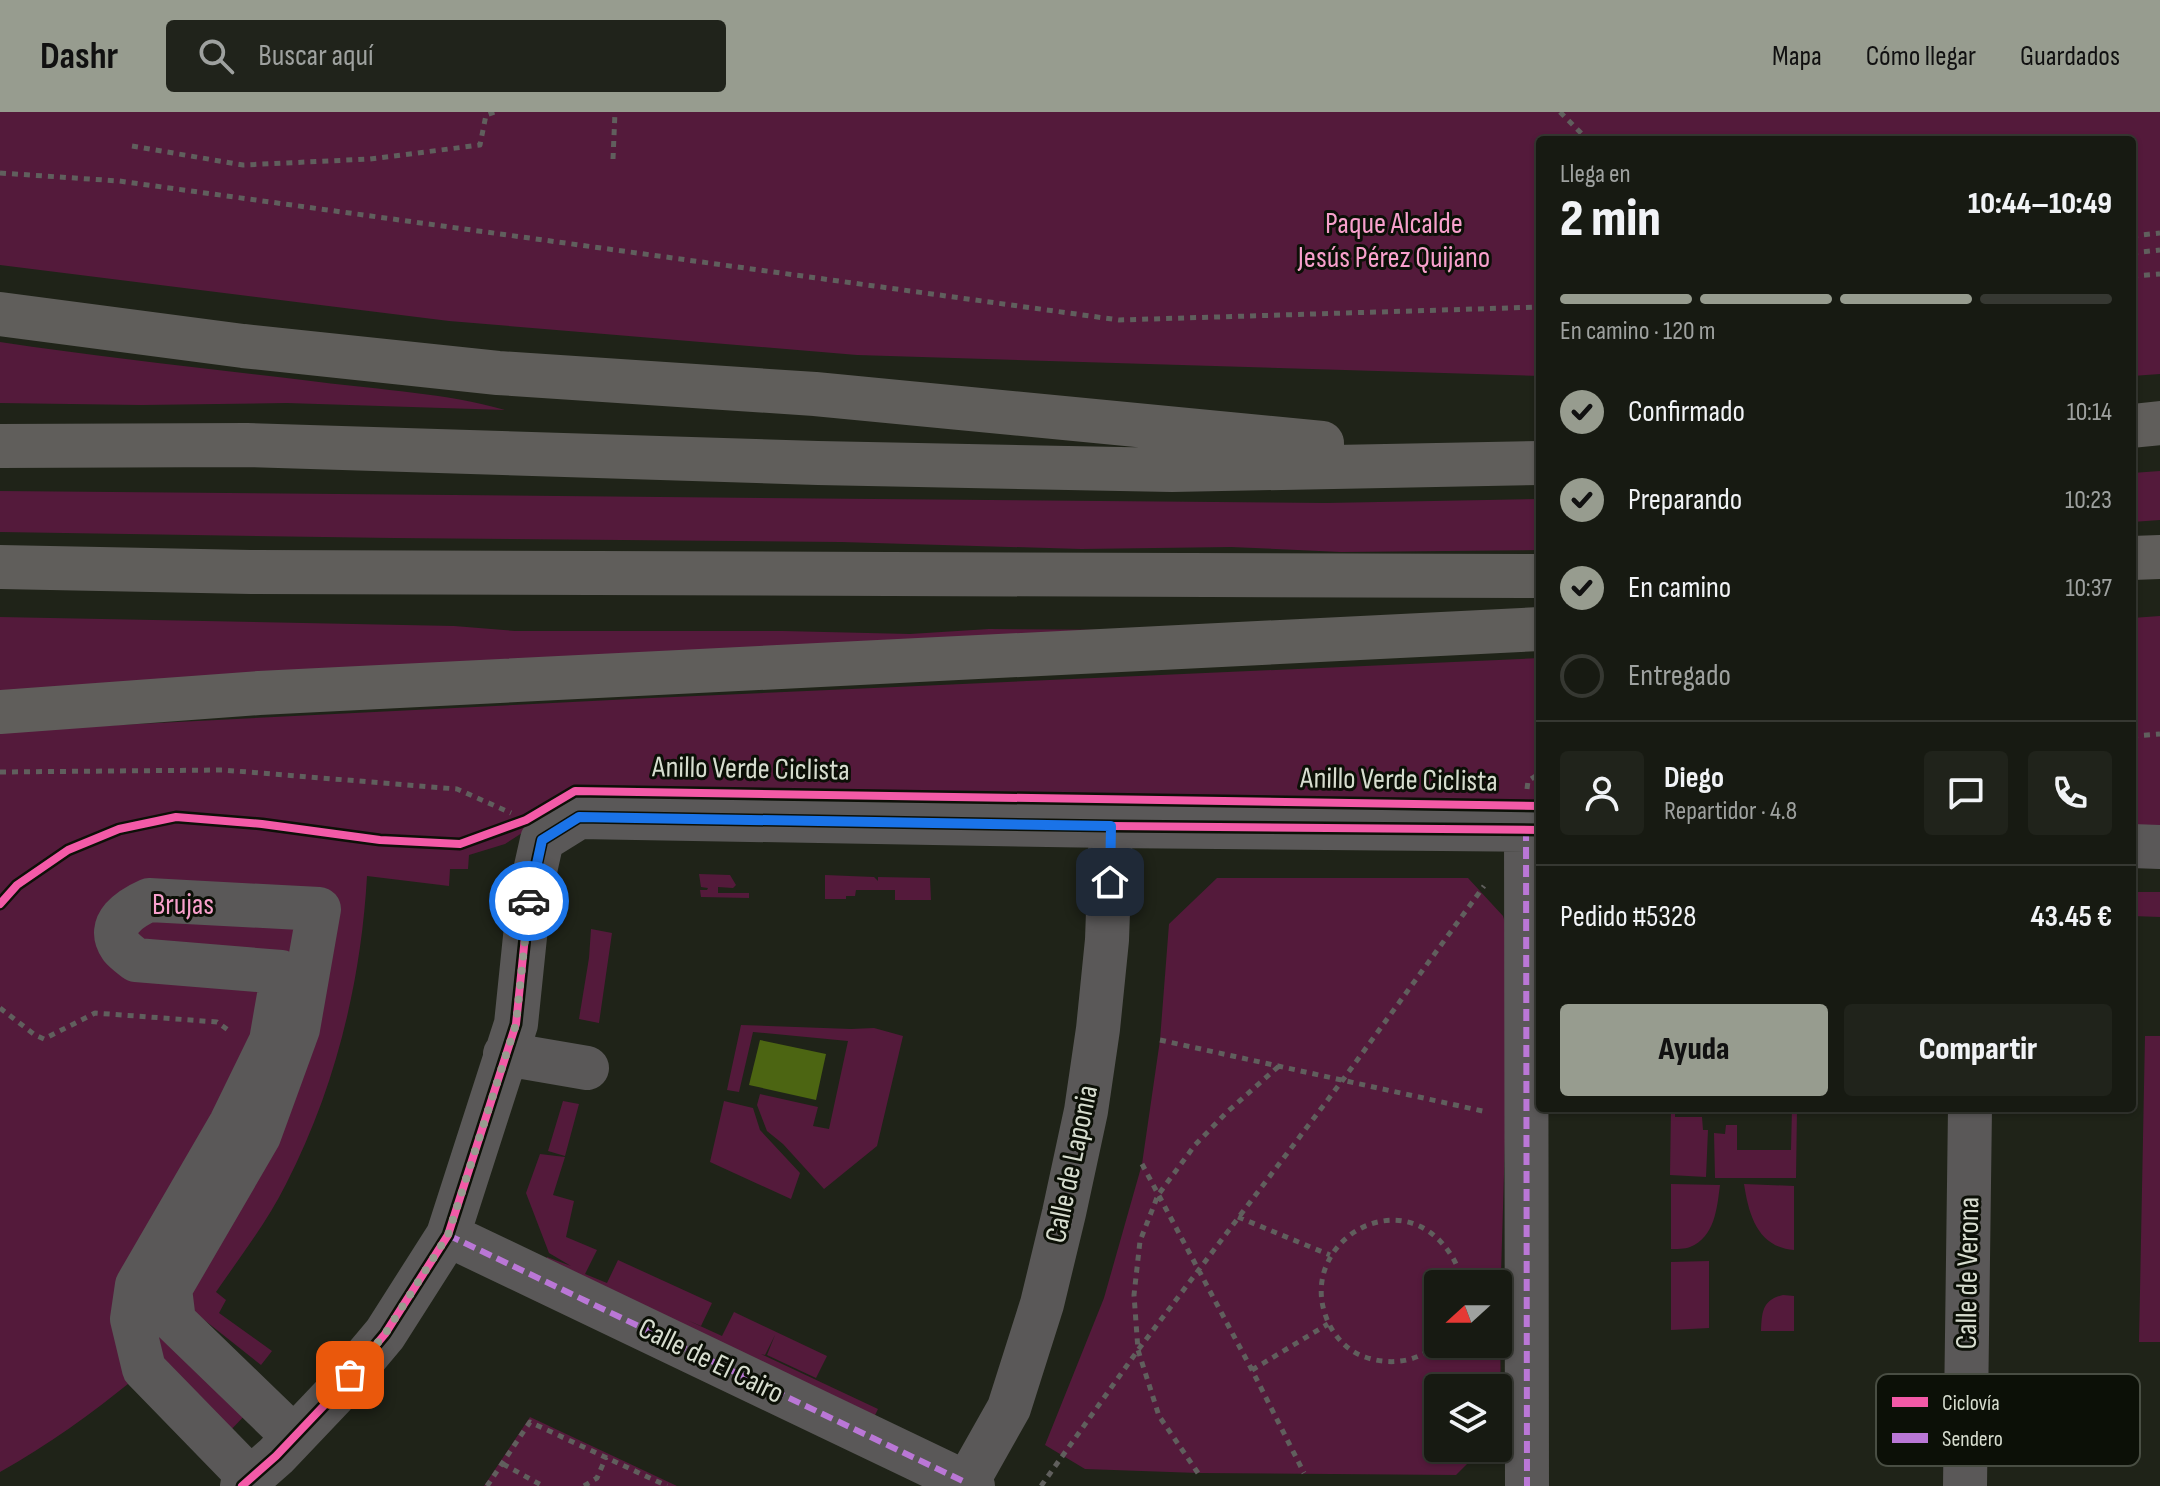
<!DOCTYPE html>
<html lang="es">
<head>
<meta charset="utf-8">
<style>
  :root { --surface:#171a12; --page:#20231b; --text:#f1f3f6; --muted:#9ea19f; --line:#363832; --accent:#979c8f }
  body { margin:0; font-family:"Sofia Sans Condensed",sans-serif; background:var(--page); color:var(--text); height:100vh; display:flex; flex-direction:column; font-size:30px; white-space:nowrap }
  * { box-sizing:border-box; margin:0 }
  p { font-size:26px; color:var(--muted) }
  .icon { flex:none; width:44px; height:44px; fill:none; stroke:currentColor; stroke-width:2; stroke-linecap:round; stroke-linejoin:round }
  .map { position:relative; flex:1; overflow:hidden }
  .side { position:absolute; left:1536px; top:24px; width:600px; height:976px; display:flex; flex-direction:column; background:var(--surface); border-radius:8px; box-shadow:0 2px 6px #0004,0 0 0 2px var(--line) }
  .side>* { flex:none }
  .needle { width:52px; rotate:249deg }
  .buttons { position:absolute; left:1424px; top:1158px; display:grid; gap:16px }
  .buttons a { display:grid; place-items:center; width:88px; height:88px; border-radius:8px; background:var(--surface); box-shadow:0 2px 6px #0004,0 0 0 2px var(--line); font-size:40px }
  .pin { position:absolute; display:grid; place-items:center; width:68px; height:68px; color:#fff; margin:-34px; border-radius:16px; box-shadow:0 4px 12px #0006 }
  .courier { position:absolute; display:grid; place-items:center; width:80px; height:80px; margin:-40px; border:6px solid #1a73e8; border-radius:50%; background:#fff; color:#222; box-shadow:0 2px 10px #0007 }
  .summary em { font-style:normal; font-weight:800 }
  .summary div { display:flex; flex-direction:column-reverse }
  .summary { display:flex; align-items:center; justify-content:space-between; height:136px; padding:0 24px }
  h1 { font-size:52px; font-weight:800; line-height:60px }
  .bar { display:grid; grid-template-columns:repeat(4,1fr); gap:12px 8px; align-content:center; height:96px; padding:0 24px }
  .bar i { height:10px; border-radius:6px; background:var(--line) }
  .bar .selected { background:var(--accent) }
  .bar p { grid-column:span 4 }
  .line { display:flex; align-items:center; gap:20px; padding:0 24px; border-top:2px solid var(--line) }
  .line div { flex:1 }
  .round { display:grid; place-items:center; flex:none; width:84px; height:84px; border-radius:8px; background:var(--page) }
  ol { padding:0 24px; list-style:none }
  li { display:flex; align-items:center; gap:24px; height:88px }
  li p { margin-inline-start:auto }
  li .icon { padding:8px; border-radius:50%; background:var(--accent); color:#111; stroke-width:4 }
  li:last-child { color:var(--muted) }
  li i { width:44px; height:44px; border:4px solid var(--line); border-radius:50% }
  .cta { display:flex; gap:16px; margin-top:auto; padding:16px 24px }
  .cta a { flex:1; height:92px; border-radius:8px; background:var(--accent); color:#111; font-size:32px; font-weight:800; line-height:92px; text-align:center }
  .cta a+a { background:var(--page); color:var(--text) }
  header { display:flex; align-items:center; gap:48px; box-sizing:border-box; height:112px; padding:0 40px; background:var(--accent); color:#111 }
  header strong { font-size:38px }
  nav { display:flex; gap:44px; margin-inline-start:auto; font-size:28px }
  .search { width:560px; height:72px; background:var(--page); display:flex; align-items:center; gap:20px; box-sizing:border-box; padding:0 28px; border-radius:8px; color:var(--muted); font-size:30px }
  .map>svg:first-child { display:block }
  .green { fill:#541a3b; fill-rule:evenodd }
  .water { fill:#4c6512 }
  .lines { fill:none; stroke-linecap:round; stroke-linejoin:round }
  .path { stroke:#605f5d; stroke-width:5; stroke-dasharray:6 6; stroke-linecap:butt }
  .minor { stroke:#5a5858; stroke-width:44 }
  .highway { stroke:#605e5b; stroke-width:44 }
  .quiet { stroke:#ba77d6; stroke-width:6; stroke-dasharray:12 6; stroke-linecap:butt }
  .cycleway-casing { stroke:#0c1007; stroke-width:13 }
  .cycleway { stroke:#f35aa7; stroke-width:8 }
  .done { stroke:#979c8f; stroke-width:8; stroke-dasharray:0 14.4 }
  .route { stroke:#1a73e8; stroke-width:10 }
  .labels { text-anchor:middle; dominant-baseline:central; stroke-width:6; stroke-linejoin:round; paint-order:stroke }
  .park-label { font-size:30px; fill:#f8a0cc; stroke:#0c1007 }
  .street-label { font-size:30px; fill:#d7ddcf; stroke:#0c1007 }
  .key { fill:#0c1007; stroke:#494e43; stroke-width:2 }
  .key-label { font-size:22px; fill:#d7ddcf }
</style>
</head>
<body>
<header>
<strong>Dashr</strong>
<div class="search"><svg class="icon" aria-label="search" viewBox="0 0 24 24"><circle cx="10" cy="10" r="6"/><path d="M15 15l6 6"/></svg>Buscar aquí</div>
<nav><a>Mapa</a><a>Cómo llegar</a><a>Guardados</a></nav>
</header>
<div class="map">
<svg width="2160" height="1374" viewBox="0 0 2160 1374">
  <rect width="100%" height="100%" fill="#1f2318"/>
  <path class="green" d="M0,0H2160V262L2132,264V28H1540V264L857,243L449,209L0,153Z
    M0,230C106,246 213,257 319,270C381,278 446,281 505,298L287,291L141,293L0,291Z
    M2160,359V408L2132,410V361Z
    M0,379L1326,391L1540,387V438L1341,440L1231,435L1081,437L841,430L393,426L0,420Z
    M2160,504V719H2132V506Z
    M0,505L454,514L515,519H783L910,522L989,517L1150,518L0,587Z
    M1540,546V709L536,712L505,732L469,743L468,757H450L449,774L367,764C361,871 335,977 286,1072C267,1110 240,1145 216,1180L226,1188L219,1201L272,1239L261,1253L198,1203L248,1300L226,1323L133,1268C91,1302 48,1333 0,1360V619L651,586Z
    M699,762L730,763L736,773L733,776L718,775V781H749V786L701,785L700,778H707L708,776L701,775Z
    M825,763L874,765L878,769V765L930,766L931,788H895V778H856L855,784H846V787H825Z
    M1217,766H1468L1503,804L1511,831L1500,1195L1501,1319L1498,1322V1276H1438V1336H1483L1456,1363L1198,1361L1085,1357L1045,1333L1104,1186L1142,1052L1160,928L1169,812ZM1438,1172H1498V1232H1438Z
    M2132,780H2160V805L2132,804Z
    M591,817L612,821L599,911L579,907L589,846Z
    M741,913L851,917L874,916L903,924L877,1034L824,1077L783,1032L767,1019L757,993L760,982L818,995L813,1014L829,1017L848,929L753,920L739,980L727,978Z
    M2145,924H2160V1230H2139Z
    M563,989L579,992L565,1044L548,1039Z
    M724,989L753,996L760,1018L800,1061L791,1087L710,1050Z
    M1671,996H1675V1005H1702L1703,1018H1708L1706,1065L1670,1063Z
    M1792,996H1797L1796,1066H1715L1714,1021L1725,1022L1726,1013H1737V1038H1791Z
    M540,1042L565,1045L553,1083L574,1089L566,1125L597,1138L585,1162L607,1171L618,1148L712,1191L701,1214L687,1208L722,1224L734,1200L827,1244L816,1266L767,1243L775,1223L765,1243L761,1242L878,1297L858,1338L532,1187L547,1145L571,1154L549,1141L526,1081Z
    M1671,1072L1720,1073C1717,1096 1715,1125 1690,1135C1685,1137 1676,1137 1671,1137Z
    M1744,1072L1794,1074V1138C1758,1135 1749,1104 1744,1072Z
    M1709,1149V1216L1671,1218V1150Z
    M1783,1183L1794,1184V1219H1761C1762,1200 1762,1188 1783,1183Z
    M530,1305L677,1374H484Z"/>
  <path class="water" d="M760,928L826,942L816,988L749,973Z"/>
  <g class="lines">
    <path class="path" d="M1560,0L1588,28
      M132,34L243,53L370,47L480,33L486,3L495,0
      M613,47L615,0
      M0,61L119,69L1119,208L1540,195
      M2132,124L2160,121
      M2132,141L2160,138
      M2132,164L2160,162
      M2132,624L2160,622
      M0,660L223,658L457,677L511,701
      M1527,677L1528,669L1540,661
      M0,896L35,923L44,927L95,901L217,910L231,920
      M1160,928L1487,1000
      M1142,1052L1252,1258L1304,1361
      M1238,1105L1330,1143
      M1438,1232C1417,1250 1391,1254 1365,1245C1346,1239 1331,1221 1325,1202C1302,1133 1389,1076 1440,1129C1452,1142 1460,1155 1461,1172
      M1252,1258L1328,1212
      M503,1352L543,1374
      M1198,1361L1159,1304L1138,1238L1134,1183L1140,1129L1158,1083L1195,1033L1227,1000L1279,954
      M487,1374L530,1310L667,1374
      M584,1374L597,1366L606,1345
      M1041,1374L1138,1238L1342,969L1484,774"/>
    <path class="minor" d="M1526,717L1527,1374
      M2132,734L2160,735
      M505,942L587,956
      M448,1123L973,1374
      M251,1367L144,1257L132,1207L137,1173L231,1011L271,929L279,883L281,860L136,848C131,844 125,840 121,835C105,812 131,796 149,788L319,797L298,917L259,1024L170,1177L174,1209L294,1325
      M242,1374L276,1344L333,1284L385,1222L448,1123L516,912L529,786L542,728L579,705L1111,714L1540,718
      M965,1374L1009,1296L1042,1192L1064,1101L1086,999L1098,917L1107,828L1111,714
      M1965,1374L1970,996"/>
    <path class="highway" d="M0,202L243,234L498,261L815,282L1322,331
      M2132,314L2160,311
      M0,334L247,333L818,351L1172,358L1540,351
      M2132,446L2160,445
      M0,455L251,460L1540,464
      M0,600L259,581L1540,517"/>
    <path class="quiet" d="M1526,717L1527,1374
      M448,1123L967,1371"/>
    <g class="cycleway-casing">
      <path id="cycleway" d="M0,792L17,773L68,738L119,717L176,705L262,712L380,728L460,732L526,708L575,679L1540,694
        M242,1374L276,1344L333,1284L385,1222L448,1123L516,912L529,786L542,728L579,705L1111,714L1540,718"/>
    </g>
    <use href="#cycleway" class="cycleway"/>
  </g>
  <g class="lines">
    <path class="done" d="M350,1263L385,1222L448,1123L516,912L529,789"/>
    <path class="route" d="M529,789L542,728L579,705L1111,714L1110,770"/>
  </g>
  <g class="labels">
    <g class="park-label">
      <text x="1394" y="112">Paque Alcalde<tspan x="1394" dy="34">Jesús Pérez Quijano</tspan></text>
      <text x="183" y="793">Brujas</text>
    </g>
    <g class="street-label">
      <text transform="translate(751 657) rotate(1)">Anillo Verde Ciclista</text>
      <text transform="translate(1399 668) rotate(1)">Anillo Verde Ciclista</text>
      <text transform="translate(1072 1052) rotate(-78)">Calle de Laponia</text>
      <text transform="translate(1968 1161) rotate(-89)">Calle de Verona</text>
      <text transform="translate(711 1249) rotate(26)">Calle de El Cairo</text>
    </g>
  </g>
  <rect x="1876" y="1262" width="264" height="92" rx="12" class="key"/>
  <rect x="1892" y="1285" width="36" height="10" fill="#f35aa7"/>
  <rect x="1892" y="1321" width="36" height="10" fill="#ba77d6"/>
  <g class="key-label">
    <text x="1942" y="1298">Ciclovía</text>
    <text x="1942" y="1334">Sendero</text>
  </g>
</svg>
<div class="buttons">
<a><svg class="needle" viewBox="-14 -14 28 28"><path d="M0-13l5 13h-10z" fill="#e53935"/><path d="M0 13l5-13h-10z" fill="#9ea19f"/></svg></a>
<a><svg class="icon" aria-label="layers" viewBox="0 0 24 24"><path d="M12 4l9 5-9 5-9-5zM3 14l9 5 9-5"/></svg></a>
</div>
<div class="pin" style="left:350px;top:1263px;background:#ea580c"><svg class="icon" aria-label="bag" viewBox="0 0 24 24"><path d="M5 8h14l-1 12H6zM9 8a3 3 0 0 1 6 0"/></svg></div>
<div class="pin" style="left:1110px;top:770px;background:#1f2937"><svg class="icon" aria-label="home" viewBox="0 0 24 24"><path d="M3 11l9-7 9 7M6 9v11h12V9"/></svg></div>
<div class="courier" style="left:529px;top:789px"><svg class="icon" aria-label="car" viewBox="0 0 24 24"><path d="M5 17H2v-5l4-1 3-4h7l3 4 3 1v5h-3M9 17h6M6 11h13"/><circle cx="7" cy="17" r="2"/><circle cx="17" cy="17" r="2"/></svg></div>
<section class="side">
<div class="summary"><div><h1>2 min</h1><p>Llega en</p></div><em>10:44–10:49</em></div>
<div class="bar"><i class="selected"></i><i class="selected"></i><i class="selected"></i><i></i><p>En camino · 120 m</p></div>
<ol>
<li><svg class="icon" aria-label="check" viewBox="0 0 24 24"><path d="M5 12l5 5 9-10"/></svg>Confirmado<p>10:14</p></li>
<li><svg class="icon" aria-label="check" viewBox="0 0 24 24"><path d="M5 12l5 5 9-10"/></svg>Preparando<p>10:23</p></li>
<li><svg class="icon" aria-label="check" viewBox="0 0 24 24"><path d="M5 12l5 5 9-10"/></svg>En camino<p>10:37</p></li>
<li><i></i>Entregado</li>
</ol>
<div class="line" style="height:144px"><a class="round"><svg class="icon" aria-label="person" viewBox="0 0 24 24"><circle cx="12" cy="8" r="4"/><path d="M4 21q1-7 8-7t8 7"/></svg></a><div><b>Diego</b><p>Repartidor · 4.8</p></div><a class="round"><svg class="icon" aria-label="chat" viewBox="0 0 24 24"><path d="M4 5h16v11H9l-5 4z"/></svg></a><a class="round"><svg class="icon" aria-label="phone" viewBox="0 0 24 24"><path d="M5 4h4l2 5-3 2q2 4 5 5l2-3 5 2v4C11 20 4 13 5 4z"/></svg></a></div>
<div class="line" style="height:104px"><div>Pedido #5328</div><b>43.45 €</b></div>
<div class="cta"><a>Ayuda</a><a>Compartir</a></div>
</section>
</div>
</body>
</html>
